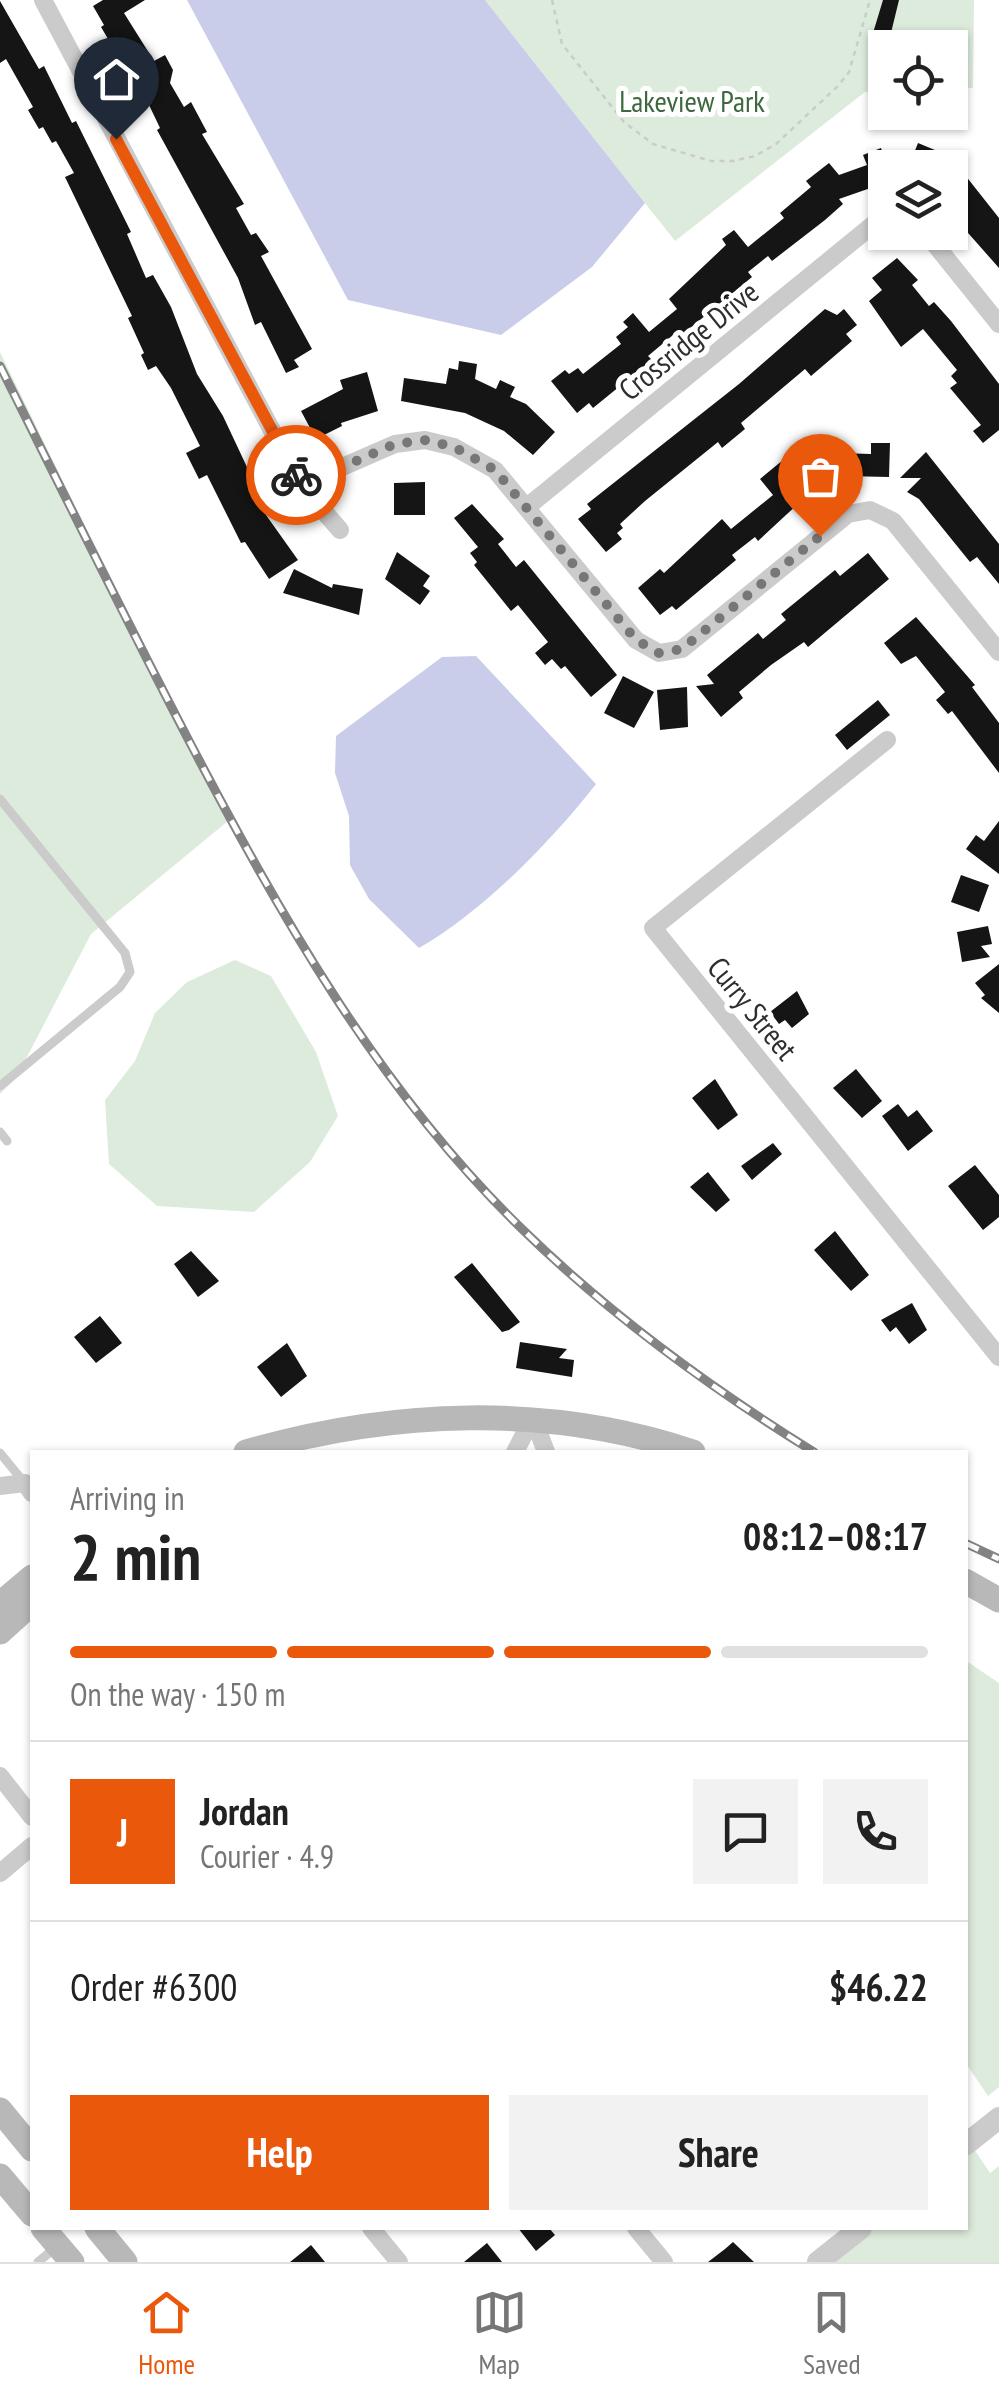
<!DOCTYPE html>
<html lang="en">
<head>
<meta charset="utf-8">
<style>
  :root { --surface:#fff; --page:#f2f2f2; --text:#222; --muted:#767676; --line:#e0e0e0; --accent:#ea580c }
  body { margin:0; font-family:"PT Sans Narrow",sans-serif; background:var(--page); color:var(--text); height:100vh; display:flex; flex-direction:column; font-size:38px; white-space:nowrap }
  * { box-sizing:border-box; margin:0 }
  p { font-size:32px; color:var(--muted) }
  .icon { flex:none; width:55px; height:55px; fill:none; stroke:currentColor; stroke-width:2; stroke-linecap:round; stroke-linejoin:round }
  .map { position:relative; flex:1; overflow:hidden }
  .sheet { position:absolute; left:30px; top:1450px; width:938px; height:780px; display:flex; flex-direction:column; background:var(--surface); border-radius:0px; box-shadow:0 2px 8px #0004 }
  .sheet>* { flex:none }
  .controls { position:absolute; left:868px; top:30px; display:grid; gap:20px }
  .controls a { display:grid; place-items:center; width:100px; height:100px; border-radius:0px; background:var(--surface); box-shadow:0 2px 8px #0004; font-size:50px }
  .pin { position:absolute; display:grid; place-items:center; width:85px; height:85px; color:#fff; margin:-102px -42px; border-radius:50% 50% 50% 0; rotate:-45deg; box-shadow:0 0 10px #0007 }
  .pin .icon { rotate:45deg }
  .courier { position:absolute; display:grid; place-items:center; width:100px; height:100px; margin:-50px; border:8px solid #ea580c; border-radius:50%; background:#fff; color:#222; box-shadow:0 2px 12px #0007 }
  .overview em { font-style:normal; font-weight:600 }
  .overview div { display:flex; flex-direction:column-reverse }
  .overview { display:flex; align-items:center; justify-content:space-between; height:170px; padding:0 40px }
  h1 { font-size:65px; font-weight:600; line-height:75px }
  .bar { display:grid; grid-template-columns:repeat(4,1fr); gap:15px 10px; align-content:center; height:120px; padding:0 40px }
  .bar i { height:12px; border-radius:8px; background:var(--line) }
  .bar .current { background:var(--accent) }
  .bar p { grid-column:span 4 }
  .line { display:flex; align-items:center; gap:25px; padding:0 40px; border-top:2px solid var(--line) }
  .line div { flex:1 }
  .round { display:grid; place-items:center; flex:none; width:105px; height:105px; border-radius:0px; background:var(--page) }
  .primary-button { display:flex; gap:20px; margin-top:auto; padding:20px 40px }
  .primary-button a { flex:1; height:115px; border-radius:0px; background:var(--accent); color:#fff; font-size:40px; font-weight:600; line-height:115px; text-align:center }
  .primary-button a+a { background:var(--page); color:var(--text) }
  .tab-bar { display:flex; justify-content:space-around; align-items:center; height:140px; border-top:2px solid var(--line); background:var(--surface); font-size:28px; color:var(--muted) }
  .tab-bar a { display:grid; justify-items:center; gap:5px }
  .tab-bar .current { color:var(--accent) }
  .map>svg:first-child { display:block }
  .green { fill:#ddebdc }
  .water { fill:#c9cdea }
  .building { fill:#151515 }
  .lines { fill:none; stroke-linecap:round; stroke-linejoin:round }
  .path { stroke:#cbcbcb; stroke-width:2.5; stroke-dasharray:5 5; stroke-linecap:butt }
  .service { stroke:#cbcbcb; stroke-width:9 }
  .minor { stroke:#cbcbcb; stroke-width:18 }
  .tertiary { stroke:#cbcbcb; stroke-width:22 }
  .secondary { stroke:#b8b8b8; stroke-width:25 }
  .rail-casing { stroke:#838383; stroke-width:9 }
  .rail { stroke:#fff; stroke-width:5; stroke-dasharray:15; stroke-linecap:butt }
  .done { stroke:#777; stroke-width:10; stroke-dasharray:0 18 }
  .route { stroke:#ea580c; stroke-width:12 }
  .labels { text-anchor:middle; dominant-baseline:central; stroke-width:10; stroke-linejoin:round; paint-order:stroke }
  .park-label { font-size:30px; fill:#3e683f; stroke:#fff }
  .street-label { font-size:30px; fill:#2e2e2e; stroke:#fff }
</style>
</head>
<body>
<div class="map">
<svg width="999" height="2262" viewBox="0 0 999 2262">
  <rect width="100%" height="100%" fill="#fff"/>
  <path class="green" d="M485,0H974L973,88L950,89V48H885V91L865,92L675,241Z
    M0,352L228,821L91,934L16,1078L0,1094Z
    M235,960L271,976L316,1052L338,1116L310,1162L254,1212L157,1206L109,1164L105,1100L135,1061L155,1013L187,982Z
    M965,1660L999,1683V2087L988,2096L965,2062Z
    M974,2149L990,2173L999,2166V2262H832L875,2228H965V2156Z"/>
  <path class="water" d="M187,0H485L645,203L592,267L501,335L348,300Z
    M476,656L596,784C551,842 482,912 419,948L369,899L350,865L349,816L335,773L336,736L442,657Z"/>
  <path class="building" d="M103,0H145L124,13L154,61L165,55L173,70L170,83L184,107L191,102L207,132L202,134L244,204L236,208L251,235L256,233L269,252L261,256L312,349L294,360L299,367L286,373L261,322L255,325L238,278L157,130L160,128L129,63L124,66L101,27L104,25L93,6Z
    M883,0H899L890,37L873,33Z
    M0,1L39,69L44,66L72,123L76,121L131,232L127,234L146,278L153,275L171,307L197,374L223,416L263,501L266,500L272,512L266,515L298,560L269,579L245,542L241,543L207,475L199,479L186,453L200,446L171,388L156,366L148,370L141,355L144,353L128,318L132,316L65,177L74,173L56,141L52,143L43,127L39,129L28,110L33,107L6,59L0,63Z
    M918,143L947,155L941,168H908Z
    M881,148L888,168L885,183L839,199L843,204L825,220L772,261L768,256L748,272L752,277L683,334L679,330L648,356L652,360L593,408L589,403L577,413L551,381L565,370L569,374L578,368L583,374L621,344L616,337L628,327L623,322L633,313L649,332L677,309L669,299L726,245L722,239L734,230L748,247L784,218L780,213L811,187L806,181L829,163L839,175L867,165L863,155Z
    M965,175L999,218V268L961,225L968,220L950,198V187Z
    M897,258L918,280L912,285L929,306L934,302L951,321L999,384V430L983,443L973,431L981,425L950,388L957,383L951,376L957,370L923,329L901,347L869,301L882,290L872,278Z
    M825,309L837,315L844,309L857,325L846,334L852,341L811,376L805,369L741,423L745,429L722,448L718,442L645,501L620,524L623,528L617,533L622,539L606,552L578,519L591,509L587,504L739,384Z
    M459,361L477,364L475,379L496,389L500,380L515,387L510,397L526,404L555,432L533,455L504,431L465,413L401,401L404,378L446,384L449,368L458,370Z
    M367,372L378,411L341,423L342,426L316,439L301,411L343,389L340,380Z
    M832,437L838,453L871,454V443H890L889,477L844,476L820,485L805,448Z
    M926,452L999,544V584L977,557L970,562L919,499L907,492L921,478H900Z
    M783,460L812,501L803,507L800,502L758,541L755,537L732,555L736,560L676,610L672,606L660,615L638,588L660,569L664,573L722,519L731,529L773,495L760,479Z
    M425,482V515H394V483Z
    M472,504L504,539L498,544L516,567L524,560L617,675L591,697L565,666L561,669L552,659L545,665L535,653L548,642L518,605L511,611L474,565L477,562L470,553L478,547L454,518Z
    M397,552L430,576L423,586L430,591L420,605L385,579Z
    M868,553L889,579L808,647L804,642L771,665L739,692L743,698L721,717L696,686L714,684L707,675L758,633L763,639L786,620L781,614L835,570L840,576Z
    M294,569L332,588L333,584L363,589L359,615L283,593Z
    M916,617L975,685L972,687L999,723V773L952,711L948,714L936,700L945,692L916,656L901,664L884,643Z
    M623,676L654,692L634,728L604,713Z
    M687,687L688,727L660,730L657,690Z
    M878,700L890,715L847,750L835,735Z
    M999,821V874L966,849L976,835L984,841Z
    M961,875L989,885L979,912L951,902Z
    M988,926L992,944L981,946L990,957L962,962L957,932Z
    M999,964V1013L981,998L985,995L975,983Z
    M797,991L809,1014L792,1028L785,1020L779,1024L770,1012Z
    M856,1069L882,1101L862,1118L833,1088Z
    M715,1079L738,1115L718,1130L692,1098Z
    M898,1104L908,1117L917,1110L933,1131L908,1151L882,1116Z
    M773,1143L782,1154L752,1180L741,1166Z
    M975,1165L999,1195V1217L983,1230L948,1186Z
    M708,1172L730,1200L716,1212L690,1187Z
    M835,1231L869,1275L851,1291L814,1250Z
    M191,1251L219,1281L198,1297L174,1264Z
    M472,1263L520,1322L509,1330L502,1332L454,1277Z
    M912,1303L927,1330L909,1344L896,1327L890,1332L881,1320Z
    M100,1316L122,1343L96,1363L74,1337Z
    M520,1342L567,1349L559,1358L574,1360L572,1377L516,1368Z
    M287,1343L307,1376L281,1397L257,1367Z
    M518,2228H549L555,2235L536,2251Z
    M733,2242L754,2262H708L725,2249Z
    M487,2243L502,2262H464Z
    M311,2245L325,2262H290L305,2250Z"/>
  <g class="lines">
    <path class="path" d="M552,0L562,44L624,122L653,144L711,161H733L755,156L776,144L838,86L849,72L870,0"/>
    <path class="service" d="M0,799L125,953L130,972L120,987L0,1086
      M0,1132L7,1141
      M0,1453L23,1481
      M38,2262L55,2248"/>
    <path class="minor" d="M43,0L301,485L340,530
      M925,232L999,324
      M301,485L395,444L425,440L454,447L495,470L636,640L659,653L682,649L848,514L870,510L893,521L999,652
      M527,507L875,223L885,221
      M887,740L653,928L999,1357
      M533,1417L546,1452
      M515,1452L533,1417
      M0,1486L25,1483L32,1493
      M0,1776L32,1817
      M0,1873L32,1846
      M371,2228L399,2262
      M636,2228L664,2262"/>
    <path class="tertiary" d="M965,2145L999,2118
      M818,2262L861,2228"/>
    <path class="secondary" d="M246,1452C391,1410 548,1403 693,1452
      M965,1581L999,1600
      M0,1604L32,1577
      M0,1632L32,1603
      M0,2110L32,2149
      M0,2176L32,2214
      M43,2228L72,2262
      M97,2228L125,2262"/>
    <g class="rail-casing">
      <path id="rail" d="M0,366C62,490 123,614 187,737C279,913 377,1088 521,1228C610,1315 709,1387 814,1452
        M965,1543L999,1559"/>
    </g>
    <use href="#rail" class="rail"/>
  </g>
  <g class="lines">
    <path class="done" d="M296,475L301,485L395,444L426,440L454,447L495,470L636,640L659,653L682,649L820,536"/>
    <path class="route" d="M116,139L296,475"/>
  </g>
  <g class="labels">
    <g class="park-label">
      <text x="692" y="100">Lakeview Park</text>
    </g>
    <g class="street-label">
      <text transform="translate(688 340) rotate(-39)">Crossridge Drive</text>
      <text transform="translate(753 1008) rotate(51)">Curry Street</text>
    </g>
  </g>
</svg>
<div class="controls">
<a><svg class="icon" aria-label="locate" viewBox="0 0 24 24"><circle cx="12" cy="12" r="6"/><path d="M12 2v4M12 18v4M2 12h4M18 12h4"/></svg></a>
<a><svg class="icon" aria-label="layers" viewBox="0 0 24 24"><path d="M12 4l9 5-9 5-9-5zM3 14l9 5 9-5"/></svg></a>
</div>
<div class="pin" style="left:820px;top:536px;background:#ea580c"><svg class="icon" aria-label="bag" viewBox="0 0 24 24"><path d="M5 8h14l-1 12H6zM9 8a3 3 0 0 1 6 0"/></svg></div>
<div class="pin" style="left:116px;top:139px;background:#1f2937"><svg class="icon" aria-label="home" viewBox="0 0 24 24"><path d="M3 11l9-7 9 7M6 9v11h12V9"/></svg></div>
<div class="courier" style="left:296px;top:475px"><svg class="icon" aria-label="bike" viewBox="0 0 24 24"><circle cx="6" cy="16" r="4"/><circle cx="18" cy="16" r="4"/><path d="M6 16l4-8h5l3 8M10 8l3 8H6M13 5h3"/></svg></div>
<section class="sheet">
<div class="overview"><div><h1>2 min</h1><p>Arriving in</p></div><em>08:12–08:17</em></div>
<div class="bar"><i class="current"></i><i class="current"></i><i class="current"></i><i></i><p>On the way · 150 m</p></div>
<div class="line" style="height:180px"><b class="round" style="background:var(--accent);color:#fff">J</b><div><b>Jordan</b><p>Courier · 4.9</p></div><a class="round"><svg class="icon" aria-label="chat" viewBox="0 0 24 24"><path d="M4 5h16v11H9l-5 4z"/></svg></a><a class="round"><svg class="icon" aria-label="phone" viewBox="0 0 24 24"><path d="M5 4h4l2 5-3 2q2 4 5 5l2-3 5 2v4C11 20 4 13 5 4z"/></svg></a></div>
<div class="line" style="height:130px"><div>Order #6300</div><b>$46.22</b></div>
<div class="primary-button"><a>Help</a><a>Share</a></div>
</section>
</div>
<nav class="tab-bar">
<a class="current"><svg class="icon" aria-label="home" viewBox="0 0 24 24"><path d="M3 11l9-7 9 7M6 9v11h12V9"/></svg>Home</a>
<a><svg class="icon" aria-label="map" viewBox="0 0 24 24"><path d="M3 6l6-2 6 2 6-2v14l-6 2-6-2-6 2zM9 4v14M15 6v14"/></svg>Map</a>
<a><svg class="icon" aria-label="saved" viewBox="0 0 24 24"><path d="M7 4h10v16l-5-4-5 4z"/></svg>Saved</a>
</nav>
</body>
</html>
